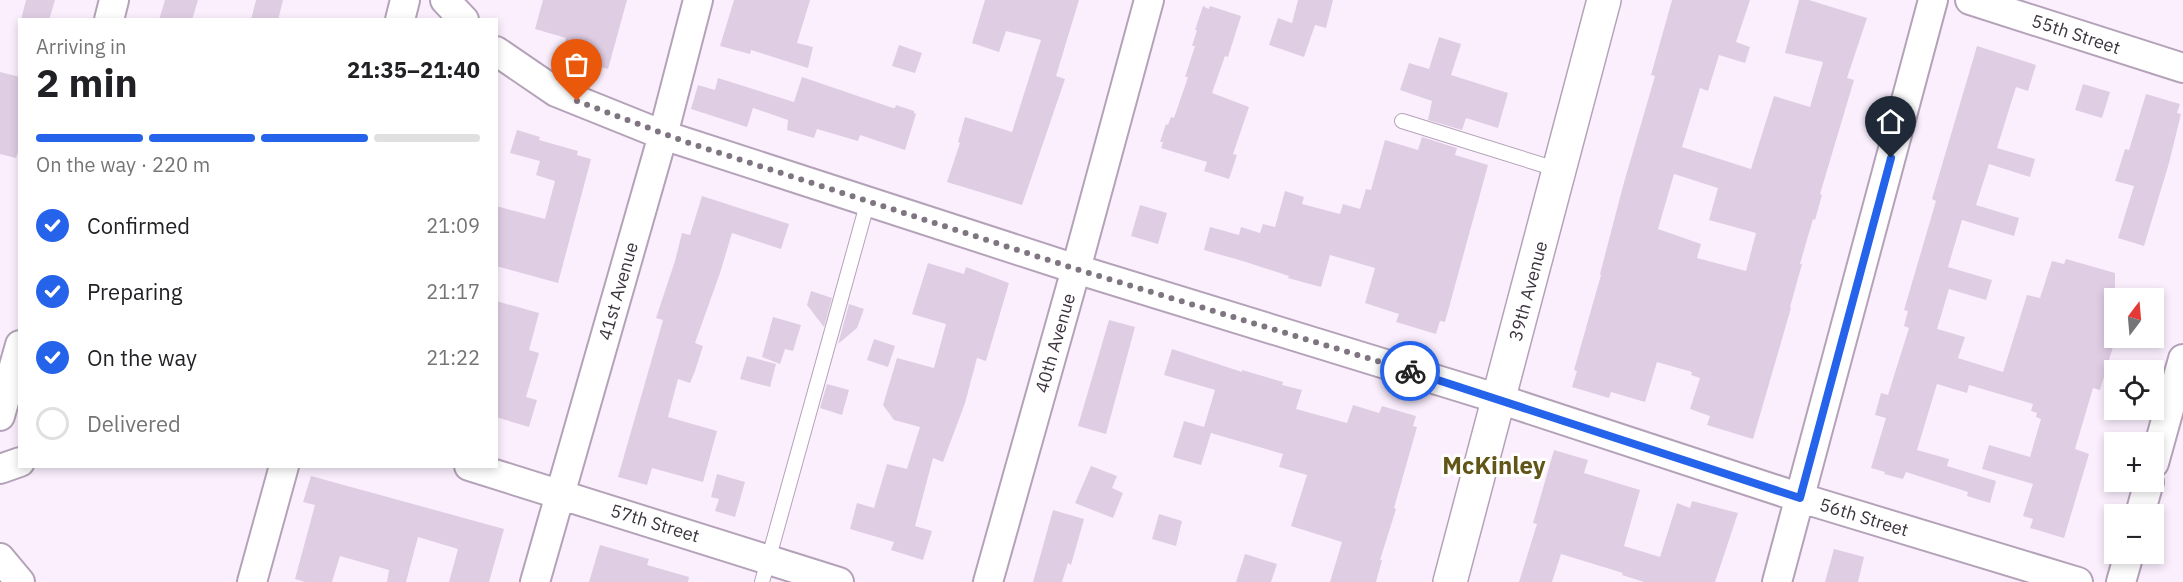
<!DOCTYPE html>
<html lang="en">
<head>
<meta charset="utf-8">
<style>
  :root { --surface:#fff; --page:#f2f2f2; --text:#202124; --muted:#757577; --line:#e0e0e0; --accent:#2563eb }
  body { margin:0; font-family:"IBM Plex Sans",sans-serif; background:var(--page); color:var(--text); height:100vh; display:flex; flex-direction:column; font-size:22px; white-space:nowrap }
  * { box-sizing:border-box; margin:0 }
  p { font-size:20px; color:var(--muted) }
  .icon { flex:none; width:33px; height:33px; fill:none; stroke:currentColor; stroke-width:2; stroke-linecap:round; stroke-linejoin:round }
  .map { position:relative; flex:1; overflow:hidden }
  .panel { position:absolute; left:18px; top:18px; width:480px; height:450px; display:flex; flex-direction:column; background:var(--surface); border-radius:0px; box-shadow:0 3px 9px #0003 }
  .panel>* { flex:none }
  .needle { width:39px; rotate:16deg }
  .fabs { position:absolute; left:2104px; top:288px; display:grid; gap:12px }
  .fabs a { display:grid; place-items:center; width:60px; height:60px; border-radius:0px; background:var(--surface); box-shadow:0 3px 9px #0003; font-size:30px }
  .pin { position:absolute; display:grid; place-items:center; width:51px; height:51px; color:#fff; margin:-62px -26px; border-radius:50% 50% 50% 0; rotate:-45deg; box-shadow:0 0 6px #0007 }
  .pin .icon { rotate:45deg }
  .courier { position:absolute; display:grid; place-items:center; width:60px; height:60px; margin:-30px; border:4px solid #2563eb; border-radius:50%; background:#fff; color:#222; box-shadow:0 2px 8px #0007 }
  .head em { font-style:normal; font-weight:700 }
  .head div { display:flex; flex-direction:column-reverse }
  .head { display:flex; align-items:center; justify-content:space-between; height:102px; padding:0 18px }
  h1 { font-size:39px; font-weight:700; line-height:45px }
  .bar { display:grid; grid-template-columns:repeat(4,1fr); gap:9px 6px; align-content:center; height:72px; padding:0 18px }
  .bar i { height:8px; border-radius:4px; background:var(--line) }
  .bar .on { background:var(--accent) }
  .bar p { grid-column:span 4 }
  ol { padding:0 18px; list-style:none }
  li { display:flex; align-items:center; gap:18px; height:66px }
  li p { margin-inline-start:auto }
  li .icon { padding:6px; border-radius:50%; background:var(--accent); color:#fff; stroke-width:4 }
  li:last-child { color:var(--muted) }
  li i { width:33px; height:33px; border:3px solid var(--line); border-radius:50% }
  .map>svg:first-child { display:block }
  .building { fill:#dfcde4; fill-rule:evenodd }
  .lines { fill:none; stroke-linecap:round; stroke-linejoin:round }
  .lane-casing { stroke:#b4a2b9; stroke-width:16 }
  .street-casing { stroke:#b4a2b9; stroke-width:32 }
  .secondary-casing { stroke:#b4a2b9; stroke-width:36 }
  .lane { stroke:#fff; stroke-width:14 }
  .street { stroke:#fff; stroke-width:28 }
  .secondary { stroke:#fff; stroke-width:33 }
  .done { stroke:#7f7581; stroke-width:6; stroke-dasharray:0 10.8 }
  .route { stroke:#2563eb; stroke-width:8 }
  .labels { text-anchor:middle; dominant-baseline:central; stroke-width:6; stroke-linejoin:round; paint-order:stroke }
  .street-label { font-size:18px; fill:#3c343e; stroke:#fff }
  .district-label { font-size:24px; font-weight:bold; fill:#625518; stroke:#fff }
</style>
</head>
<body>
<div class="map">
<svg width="2183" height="582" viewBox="0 0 2183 582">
  <rect width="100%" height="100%" fill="#fbeffe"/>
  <path class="building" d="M26,0H55L49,20H21Z
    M165,0H198L192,20H159Z
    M256,0H283L278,20H251Z
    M543,0H627L608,69L561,56L566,38L535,29Z
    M734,0H810L797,43L813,47L808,68L751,50L750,54L720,46Z
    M985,0H1079L1056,76L1065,79L1022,205L947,182L960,143L958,142L965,117L1012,132L1041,40L1006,31L999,52L972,43Z
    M1298,0H1333L1326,28L1315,25L1304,57L1269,45L1278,18L1292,23Z
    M1672,0H1750L1736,42L1750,47L1745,63L1719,55L1708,91L1700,88L1682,147L1751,169L1774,96L1810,107L1823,62L1785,53L1799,0H1809L1867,18L1847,78L1854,80L1820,194L1822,195L1815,220L1813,219L1800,264H1802L1790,307L1791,308L1753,439L1707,425L1710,416L1690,409L1700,378L1691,375L1692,372L1657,362L1645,402L1611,392L1609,398L1572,387L1577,371L1574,370L1601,275L1600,274L1623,186L1655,76L1651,75ZM1674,174L1718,188L1709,220L1756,233L1746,271L1697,258L1701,244L1658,229Z
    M1203,6L1209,9L1210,6L1241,16L1228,57L1225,56L1212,93L1249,107L1233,154L1237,155L1229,179L1204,171L1207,162L1161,148L1163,142H1160L1166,124L1168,125L1171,117L1174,118L1188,77H1185L1195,46H1192L1197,30H1195Z
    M1439,37L1461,44L1451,75L1508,93L1498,128L1466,118L1462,130L1428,120L1432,101L1400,90L1409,63L1429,69Z
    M899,45L922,53L915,73L892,66Z
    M1977,46L2036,65L2028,91L2016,87L1997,148L2035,159L2030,177L1989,164L1976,205L2019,218L2014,236L1962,220L1948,267L1992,280L1986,300L1949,289L1937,329L1965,337L1958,358L2003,372L2027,295L2040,298L2052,261L2064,264L2066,259L2115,273V340L2100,390L2093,388L2075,449L2089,454L2064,538L2030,528L2033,519L2023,516L2033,484L1982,469L1989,445L2030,457L2041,419L2036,417L2037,413L2031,411L2033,404L1969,385L1967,393L1937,384L1917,450L1949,459L1947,466L1996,481L1990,503L1967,496L1968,492L1906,472L1903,479L1884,474L1885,472L1871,468L1886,418L1875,415L1881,393L1888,395L1909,328L1904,326L1908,311L1904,310L1936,201L1932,199Z
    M0,72L20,77V147L16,158L0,154Z
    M802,77L893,108H895L896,105L914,111V113L916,114L905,150L860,135L858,141L817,129L814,138L787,130L788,120L753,108L747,127L691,109L698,85L715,90L718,78L794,102Z
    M2083,84L2110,92L2102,118L2075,110Z
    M2146,94L2180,104L2177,113L2181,114L2169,163L2144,246L2118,238L2134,186L2115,181L2125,149L2129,150Z
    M517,130L540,137L539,140L578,151L577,155L591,159L558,283L496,266V206L545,219L555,181L536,175L540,161L510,153Z
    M1422,137L1457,148L1455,155L1488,165L1445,322L1440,321L1436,334L1396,322L1399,314L1365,303L1375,268L1330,255L1321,287L1288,278L1289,276L1246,262L1204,250L1210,227L1239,235L1241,227L1260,233L1263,224L1275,227L1285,191L1304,197L1302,204L1340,214L1343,204L1360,209L1366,189L1371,190L1385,140L1418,150Z
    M702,196L789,224L781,249L732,233L720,273L695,343L703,346L695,371L690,383L678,379L668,417L717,431L703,482L652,468L647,485L618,477L663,320L656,318L675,261L682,233L690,235Z
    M1140,205L1167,213L1158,244L1131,236Z
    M928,263L964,274L966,267L1009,283L986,361L977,358L965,403L943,462L933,458L915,526L932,531L923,560L891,550L894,542L850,529L857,503L874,508L887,464L907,469L920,427L894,420L883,405L897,358L934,368L946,324L912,314Z
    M811,291L832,298L824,327L807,305Z
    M496,301L539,313L529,350L539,353L526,397L537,400L529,427L496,417Z
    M849,304L864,309L857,328L838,344Z
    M773,317L801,325L793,351L785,349L780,364L762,357Z
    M1109,320L1135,327L1106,434L1078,426Z
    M874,339L895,346L888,367L867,360Z
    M1172,349L1242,372V370L1283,382L1282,385L1302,390L1296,409L1347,423L1353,405L1379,413L1382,406L1416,416L1413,426L1417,427L1394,508L1396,509L1380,560H1382L1376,582H1330L1342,542L1291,526L1307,475L1279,467L1283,454L1211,433L1201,465L1173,457L1184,421L1204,427L1215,390L1164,375Z
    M747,356L776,364L770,387L740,379Z
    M827,384L849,390L842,415L820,408Z
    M1554,450L1588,460L1584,473L1640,490L1624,546L1660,557L1677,503L1690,508L1692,501L1738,513L1715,582H1644L1622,575L1623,573L1561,554L1552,582H1519L1537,524L1533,523Z
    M1091,466L1117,476L1112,488L1123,493L1113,518L1075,503Z
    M717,474L745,482L735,517L715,511L719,499L711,497Z
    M311,476L504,529L489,582H449L458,549L418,537L406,582H387L389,570L340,556L332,582H305L295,579L315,505L303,502Z
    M1053,510L1084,519L1071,565L1068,563L1062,582H1033Z
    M1159,514L1182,521L1176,546L1152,539Z
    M600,545L649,559L647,565L689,577L688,582H589Z
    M1834,549L1864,557L1858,582H1825Z
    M1245,554L1277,564L1271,582H1236Z"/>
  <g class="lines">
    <g class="lane-casing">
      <path id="lane" d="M1402,121L1559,170
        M762,582L868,201"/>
    </g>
    <g class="street-casing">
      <path id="street" d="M445,0L464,20
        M1970,0L2183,68
        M109,20L114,0
        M400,20L405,0
        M496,51L556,92L663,135L1076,269L1499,399L1801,498L2078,582
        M0,416L20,345
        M2154,463L2183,359
        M469,466L839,582
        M0,469L20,462
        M2140,514L2149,482
        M0,558L20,582
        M252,582L284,466
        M535,582L663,135L698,0
        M988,582L1076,269L1149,0
        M1777,582L1933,0
        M2121,582L2129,554"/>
    </g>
    <g class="secondary-casing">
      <path id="secondary" d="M1450,582L1604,0"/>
    </g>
    <use href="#lane" class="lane"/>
    <use href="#street" class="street"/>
    <use href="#secondary" class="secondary"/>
  </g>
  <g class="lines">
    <path class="done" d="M577,101L686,142L1076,269L1410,371"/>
    <path class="route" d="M1410,371L1800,498L1891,158"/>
  </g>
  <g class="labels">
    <g class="street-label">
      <text transform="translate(2076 34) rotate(18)">55th Street</text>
      <text transform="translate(618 291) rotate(-74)">41st Avenue</text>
      <text transform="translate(1528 291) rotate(-75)">39th Avenue</text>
      <text transform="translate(1055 343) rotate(-74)">40th Avenue</text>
      <text transform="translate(1864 517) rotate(17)">56th Street</text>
      <text transform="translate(655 523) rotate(17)">57th Street</text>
    </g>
    <g class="district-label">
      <text x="1494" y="465">McKinley</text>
    </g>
  </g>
</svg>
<div class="fabs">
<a><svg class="needle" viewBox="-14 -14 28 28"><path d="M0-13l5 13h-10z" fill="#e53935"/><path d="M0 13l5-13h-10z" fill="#757577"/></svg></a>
<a><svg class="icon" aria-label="locate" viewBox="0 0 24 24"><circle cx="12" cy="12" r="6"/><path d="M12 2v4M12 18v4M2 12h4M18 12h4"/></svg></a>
<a>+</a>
<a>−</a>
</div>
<div class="pin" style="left:577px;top:101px;background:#ea580c"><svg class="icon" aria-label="bag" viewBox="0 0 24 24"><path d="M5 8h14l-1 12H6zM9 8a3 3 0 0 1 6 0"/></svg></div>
<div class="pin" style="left:1891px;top:158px;background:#1f2937"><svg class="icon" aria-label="home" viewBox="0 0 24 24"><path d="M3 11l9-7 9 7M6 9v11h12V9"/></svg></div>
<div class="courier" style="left:1410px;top:371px"><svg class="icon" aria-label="bike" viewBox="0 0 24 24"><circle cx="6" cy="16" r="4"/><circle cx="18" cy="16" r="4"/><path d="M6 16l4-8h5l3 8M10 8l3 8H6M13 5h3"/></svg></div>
<section class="panel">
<div class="head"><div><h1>2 min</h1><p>Arriving in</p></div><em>21:35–21:40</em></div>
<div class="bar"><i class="on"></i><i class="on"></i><i class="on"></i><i></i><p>On the way · 220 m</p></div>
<ol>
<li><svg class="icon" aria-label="check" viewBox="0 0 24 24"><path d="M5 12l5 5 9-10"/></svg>Confirmed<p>21:09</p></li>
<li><svg class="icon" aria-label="check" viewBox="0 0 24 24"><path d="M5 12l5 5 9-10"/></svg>Preparing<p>21:17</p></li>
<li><svg class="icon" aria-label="check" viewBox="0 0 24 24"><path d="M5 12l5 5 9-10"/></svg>On the way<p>21:22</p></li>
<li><i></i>Delivered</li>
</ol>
</section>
</div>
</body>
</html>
